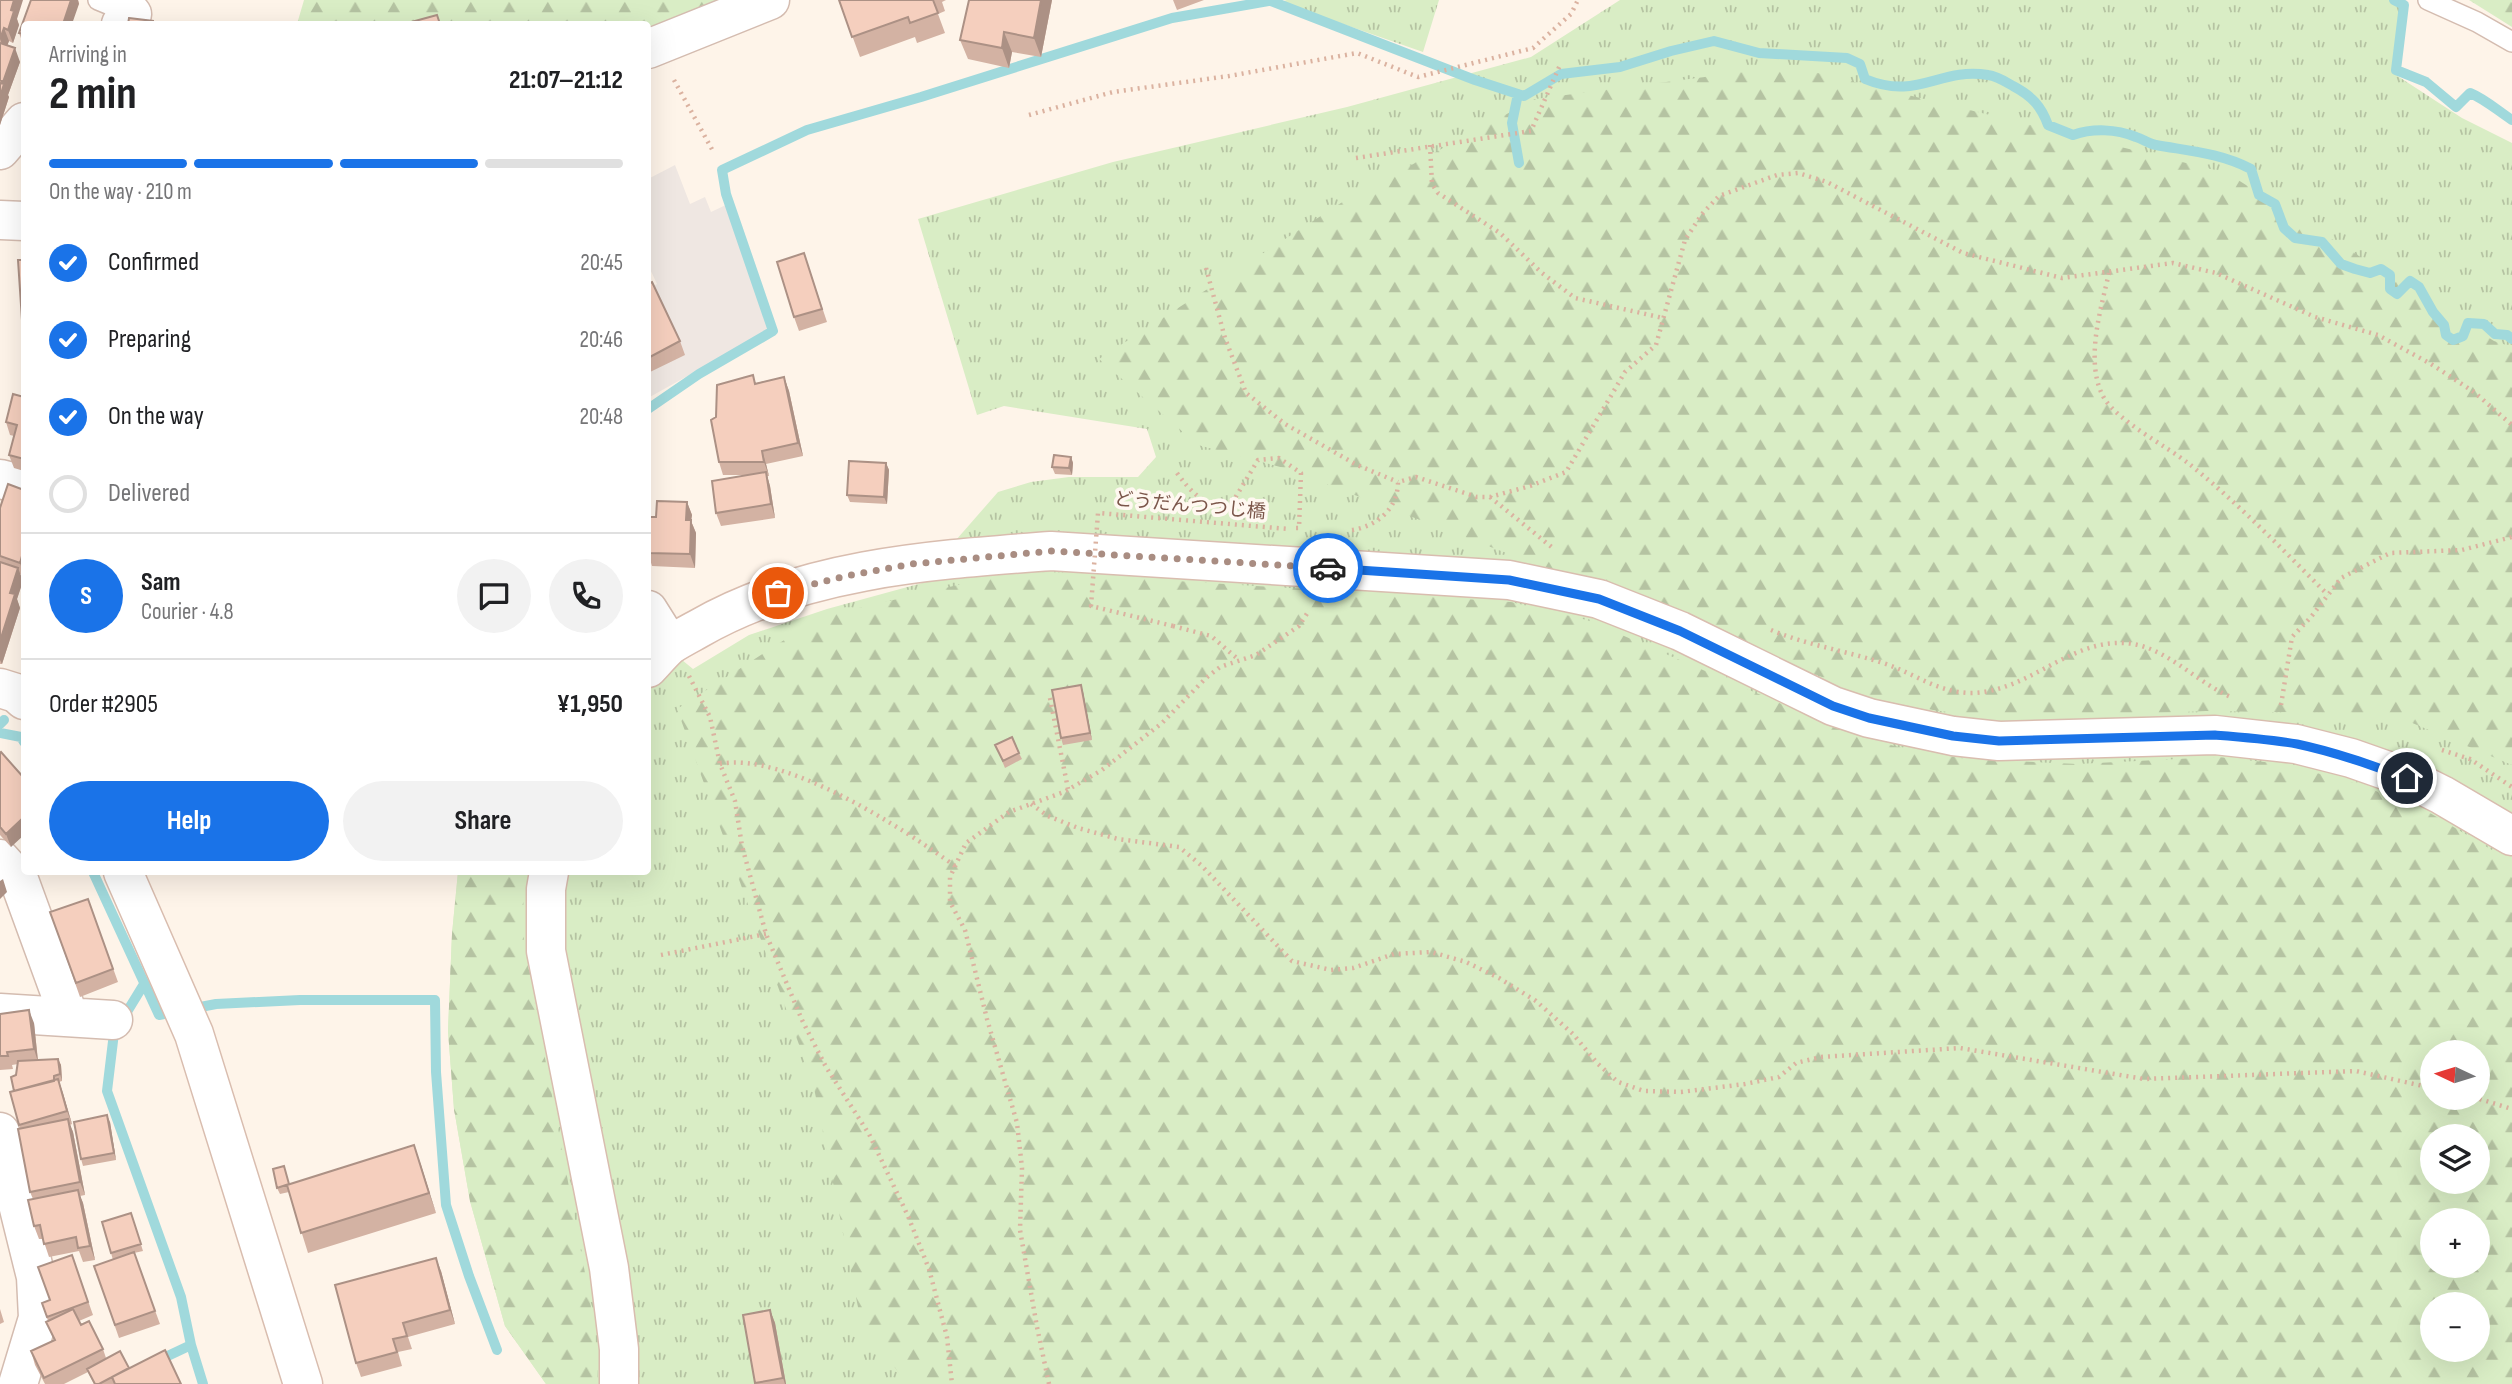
<!DOCTYPE html>
<html lang="en">
<head>
<meta charset="utf-8">
<style>
  :root { --surface:#fff; --page:#f2f2f2; --text:#202124; --muted:#757577; --line:#e0e0e0; --accent:#1a73e8 }
  body { margin:0; font-family:"Sofia Sans Condensed","Noto Sans JP",sans-serif; background:var(--page); color:var(--text); height:100vh; display:flex; flex-direction:column; font-size:26px; white-space:nowrap }
  * { box-sizing:border-box; margin:0 }
  p { font-size:23px; color:var(--muted) }
  .icon { flex:none; width:38px; height:38px; fill:none; stroke:currentColor; stroke-width:2; stroke-linecap:round; stroke-linejoin:round }
  .map { position:relative; flex:1; overflow:hidden }
  .sheet { position:absolute; left:21px; top:21px; width:630px; height:854px; display:flex; flex-direction:column; background:var(--surface); border-radius:7px; box-shadow:0 7px 28px #0002 }
  .sheet>* { flex:none }
  .needle { width:46px; rotate:274deg }
  .tools { position:absolute; left:2420px; top:1040px; display:grid; gap:14px }
  .tools a { display:grid; place-items:center; width:70px; height:70px; border-radius:50%; background:var(--surface); box-shadow:0 7px 28px #0002; font-size:35px }
  .pin { position:absolute; display:grid; place-items:center; width:60px; height:60px; color:#fff; margin:-30px; border:4px solid #fff; border-radius:50%; box-shadow:0 2px 7px #0007 }
  .courier { position:absolute; display:grid; place-items:center; width:70px; height:70px; margin:-35px; border:5px solid #1a73e8; border-radius:50%; background:#fff; color:#222; box-shadow:0 2px 9px #0007 }
  .overview em { font-style:normal; font-weight:700 }
  .overview div { display:flex; flex-direction:column-reverse }
  .overview { display:flex; align-items:center; justify-content:space-between; height:119px; padding:0 28px }
  h1 { font-size:46px; font-weight:700; line-height:52px }
  .bar { display:grid; grid-template-columns:repeat(4,1fr); gap:10px 7px; align-content:center; height:84px; padding:0 28px }
  .bar i { height:9px; border-radius:5px; background:var(--line) }
  .bar .current { background:var(--accent) }
  .bar p { grid-column:span 4 }
  .line { display:flex; align-items:center; gap:18px; padding:0 28px; border-top:2px solid var(--line) }
  .line div { flex:1 }
  .round { display:grid; place-items:center; flex:none; width:74px; height:74px; border-radius:37px; background:var(--page) }
  ol { padding:0 28px; list-style:none }
  li { display:flex; align-items:center; gap:21px; height:77px }
  li p { margin-inline-start:auto }
  li .icon { padding:7px; border-radius:50%; background:var(--accent); color:#fff; stroke-width:4 }
  li:last-child { color:var(--muted) }
  li i { width:38px; height:38px; border:4px solid var(--line); border-radius:50% }
  .cta { display:flex; gap:14px; margin-top:auto; padding:14px 28px }
  .cta a { flex:1; height:80px; border-radius:42px; background:var(--accent); color:#fff; font-size:28px; font-weight:700; line-height:80px; text-align:center }
  .cta a+a { background:var(--page); color:var(--text) }
  .map>svg:first-child { display:block }
  .industrial { fill:#efe7e2 }
  .grass { fill:url(#grass-tufts); fill-rule:evenodd }
  .forest { fill:url(#forest-firs); fill-rule:evenodd }
  .lines { fill:none; stroke-linecap:round; stroke-linejoin:round }
  .stream { stroke:#a0d9dc; stroke-width:10 }
  .lane-casing { stroke:#d4bcb0; stroke-width:22 }
  .street-casing { stroke:#d4bcb0; stroke-width:41 }
  .secondary-casing { stroke:#d9bdaf; stroke-width:41 }
  .path { stroke:#dbb2a0; stroke-width:4.5; stroke-dasharray:2 5; stroke-linecap:butt }
  .lane { stroke:#fff; stroke-width:19 }
  .street { stroke:#fff; stroke-width:38 }
  .secondary { stroke:#fff; stroke-width:38 }
  .path-bridge { stroke:#dbb2a0; stroke-width:4.5; stroke-dasharray:2 5; stroke-linecap:butt }
  .wall { fill:#d3b2a3 }
  .shaded-wall { fill:#ac9185 }
  .building { fill:#f5cfbe; stroke:#ac9185; stroke-width:2 }
  .done { stroke:#a98d82; stroke-width:7; stroke-dasharray:0 12.6 }
  .route { stroke:#1a73e8; stroke-width:9 }
  .labels { text-anchor:middle; dominant-baseline:central; stroke-width:7; stroke-linejoin:round; paint-order:stroke }
  .street-label { font-size:19px; fill:#7b564a; stroke:#fff8f1 }
</style>
</head>
<body>
<div class="map">
<svg width="2512" height="1384" viewBox="0 0 2512 1384">
  <defs>
    <pattern id="grass-tufts" width="24" height="20" patternUnits="userSpaceOnUse" patternTransform="scale(1.75)"><rect width="24" height="20" fill="#d9edc5"/><path d="M3 7l-1-3M5 7V3M7 7l1-3M15 17l-1-3M17 17v-4M19 17l1-3" fill="none" stroke="#b5c3a2"/></pattern>
    <pattern id="forest-firs" width="22" height="20" patternUnits="userSpaceOnUse" patternTransform="scale(1.75)"><rect width="22" height="20" fill="#d9edc5"/><path d="M5 1l3.5 6h-7zM16 11l3.5 6h-7z" fill="#b5c3a2"/></pattern>
  </defs>
  <rect width="100%" height="100%" fill="#fef4e9"/>
  <path class="industrial" d="M675,165L690,204L705,197L711,212L728,204L770,330L648,398V290L657,284L648,265V179Z"/>
  <path class="grass" d="M1287,0H1439L1423,52L1280,2Z
    M1620,0H2402L2393,73L2462,118L2512,143V1384H546L505,1326L470,1201L454,1109L448,1031L452,934L458,872H648V632L693,669L749,635L827,609L944,577L956,540L998,492L1031,482L1069,477H1138L1156,457L1147,429L1004,406L977,415L918,219L1113,162L1347,107L1531,57ZM2432,1052H2478V1097H2432ZM2432,1136H2478V1181H2432ZM2432,1220H2478V1265H2432ZM2432,1304H2478V1349H2432Z"/>
  <path class="forest" d="M304,0H755L648,45V24H297Z
    M2469,0H2512V27Z
    M1789,66L2227,173L2494,341L2512,347V765L2391,714L2206,711L2007,720L1933,710L1864,694L1656,610L1284,468L1198,445L1099,359L1344,201L1535,99Z
    M1018,571L1511,602L1587,620L1858,737L1911,750L1967,759L2077,764L2218,757L2283,764L2361,785L2430,813L2512,862V1384H907L861,1322L813,1083L677,709L820,617ZM2432,1052H2478V1097H2432ZM2432,1136H2478V1181H2432ZM2432,1220H2478V1265H2432ZM2432,1304H2478V1349H2432Z
    M458,872H523L524,945L590,1300L598,1364L597,1384H546L505,1326L470,1201L454,1109L448,1031L452,934Z"/>
  <g class="lines">
    <path class="stream" d="M2394,0L2404,5L2396,70L2426,82L2456,107L2470,93C2485,99 2498,111 2512,120
      M1271,1L1475,80L1524,96L1561,74L1620,67L1671,51L1714,41L1759,53L1847,58L1860,64L1865,79C1918,101 1939,67 1988,75C1997,76 2006,82 2013,86C2032,96 2041,106 2048,125L2073,135C2093,128 2116,129 2136,137C2143,139 2149,144 2156,145C2189,151 2220,153 2251,169L2259,195L2275,204L2284,228L2295,238L2322,242L2341,264L2355,269L2370,273L2381,269L2390,275V289L2397,294L2410,281L2419,287L2433,312L2444,325L2446,335L2453,340L2463,336L2468,323L2484,324L2495,334L2507,335L2512,339
      M1518,94L1512,123L1519,163
      M648,409L699,374L773,331L726,194L722,170L807,130L921,97L1172,18L1275,0
      M0,724L4,720
      M0,733L21,737L24,742
      M93,872L159,1015L216,1004L300,1000H435L436,1072L446,1205L469,1276L497,1350
      M144,984L114,1033L107,1091L181,1297L191,1345L203,1384
      M157,1361L191,1345"/>
    <g class="lane-casing">
      <path id="lane" d="M98,0L132,14L134,11
        M2428,0L2477,22L2512,42"/>
    </g>
    <g class="street-casing">
      <path id="street" d="M121,24L132,14
        M648,49L770,0
        M0,150L24,122
        M0,220L24,221
        M0,479L24,485
        M648,610L670,645
        M0,859L19,880L69,1017
        M0,1013L113,1020
        M0,1132L36,1277L38,1318L18,1384"/>
    </g>
    <g class="secondary-casing">
      <path id="secondary" d="M648,668C655,661 662,652 670,645C679,639 689,634 698,629C804,568 932,560 1051,551L1509,580L1599,599L1680,631L1833,706L1869,718L1953,736L1999,741L2215,735L2296,744L2351,758L2408,778L2442,795L2512,836
        M0,688L16,693L24,700
        M123,872L194,1034L303,1384
        M549,872L546,889V951L609,1268L619,1349V1384"/>
    </g>
    <path class="path" d="M674,80L714,153
      M1029,115L1113,92L1229,76L1357,53L1418,77L1533,48L1571,14L1578,0
      M1430,145L1432,184L1438,193L1500,233L1542,273L1575,298L1663,318
      M1356,158L1531,131L1560,65
      M1206,268L1225,338L1246,393L1285,424L1357,465L1398,482
      M2109,273C2101,309 2084,362 2104,398C2118,421 2166,446 2188,463C2238,503 2283,550 2328,595
      M1177,473C1190,491 1201,502 1223,509L1235,498L1258,460L1279,458L1301,473L1299,528H1296
      M1490,497L1554,549
      M1352,530C1378,526 1398,508 1398,482L1416,477L1477,497H1490L1530,486L1566,472L1625,372L1656,345L1685,240L1702,214L1719,196L1777,175L1798,173L1827,182L1963,253L2062,278L2173,263L2216,273L2315,317L2378,335L2431,364L2474,392L2512,425
      M1173,626L1211,636L1239,660
      M1771,630C1807,645 1846,651 1883,663C1920,675 1946,700 1989,691C2036,682 2074,641 2123,643C2164,644 2195,682 2231,697
      M689,676L710,717L720,764L735,801L742,846L766,934L802,1020L826,1067L869,1134L908,1216L929,1269L947,1337L952,1384
      M1050,698L1068,789
      M2281,705L2292,637L2311,617L2341,578L2390,553L2462,550L2512,537
      M2442,750L2470,759L2512,787
      M720,764C784,751 904,829 955,866
      M1031,804L1048,816L1078,828L1118,839L1179,847L1201,865L1292,961L1331,970L1353,968L1394,954L1431,952L1466,962L1499,978L1536,1001L1573,1034L1597,1063L1618,1082L1644,1091L1681,1092L1745,1084L1779,1077L1796,1063L1821,1057L1960,1048L2144,1079L2356,1071L2432,1088
      M661,955L766,934
      M2473,1097L2512,1109
      M1049,1384L1037,1327L1020,1230L1022,1168L1017,1123L987,1019L965,930L950,902V877L966,843L1009,812L1064,792L1102,770L1162,723L1206,678L1220,667L1256,655L1299,626L1308,612"/>
    <use href="#lane" class="lane"/>
    <use href="#street" class="street"/>
    <use href="#secondary" class="secondary"/>
    <path class="path-bridge" d="M1173,626L1091,606L1098,513L1289,529"/>
  </g>
  <path class="wall" d="M0,0L17,19L19,25L13,43L9,41L7,45L20,62L8,95L9,97L0,125Z
    M31,0H78L79,4L24,24V46L19,33Z
    M839,0H946L942,2L945,11L938,14L945,33L917,43L915,37L860,57Z
    M1052,0L1041,57L1012,52L1009,68L968,59L960,40Z
    M1173,0H1204L1177,10Z
    M804,253L827,322L799,331L794,317Z
    M648,284L680,341L685,355L648,373Z
    M784,377L789,391L803,456L766,464L769,476H767L770,486L775,518L721,526L716,513L746,475H723L719,462L716,417L756,383Z
    M24,397V471L14,468L9,455L14,436L10,435L6,422Z
    M1071,457L1073,463L1072,475L1055,474L1052,467Z
    M886,463L889,470L887,504L850,502L847,495Z
    M24,490V576L20,574L23,581L17,599L20,608L2,664H0V508Z
    M687,502L692,515L691,521L696,533L695,568L652,566L648,553L656,517Z
    M1083,692L1092,740L1063,745L1061,738Z
    M998,751L1019,753L1022,759L1005,768Z
    M0,753L11,847L0,835Z
    M88,899L118,982L80,997L50,912Z
    M0,1014L34,1023L38,1060L58,1059L61,1065L62,1081L59,1082L72,1124L70,1125L73,1132L85,1195L80,1196L83,1203L95,1260L83,1262L79,1251L49,1257L43,1239H39L34,1226L33,1199L30,1192L14,1091L18,1064L12,1065L13,1069L0,1070Z
    M110,1122L116,1160L83,1166L81,1159Z
    M414,1145L436,1213L308,1253L289,1192L280,1194L277,1188Z
    M131,1213L143,1251L134,1253L160,1324L119,1338L94,1266L113,1260L102,1222Z
    M72,1255L93,1315L79,1321L81,1325L103,1349L106,1358L129,1368L181,1384H94L88,1372L64,1384H45L35,1365L31,1351L54,1340L46,1322L48,1321L42,1303L50,1300Z
    M441,1271L455,1324L408,1337L412,1349L398,1352L402,1366L361,1377L356,1363Z
    M0,1309L4,1322L0,1324Z
    M770,1310L775,1323L786,1384H756L743,1315Z"/>
  <path class="shaded-wall" d="M14,0H23L17,19L19,25L13,43L8,30L11,10Z
    M71,0H78L79,4L72,24H63Z
    M1041,0H1052L1041,57L1034,38Z
    M4,28L9,41L5,52L0,39Z
    M1004,32L1012,52L1009,68L1002,48Z
    M15,48L20,62L8,95L9,97L0,125V97L4,84L3,82Z
    M784,377L789,391L803,456L798,443Z
    M762,451L766,464L769,476L764,462Z
    M1071,457L1073,463L1072,475L1069,468Z
    M886,463L889,470L887,504L884,497Z
    M766,472L770,486L775,518L771,504Z
    M687,502L692,515L691,521L696,533L695,568L690,554L686,520Z
    M24,549V575L20,563Z
    M18,568L23,581L17,599L20,608L2,664L0,660V641L10,593Z
    M1081,685L1083,692L1092,740L1090,733Z
    M24,817V835L11,847L6,834Z
    M3,879L7,892L0,899V881Z
    M29,1010L34,1023L38,1062L34,1049Z
    M58,1059L61,1065L62,1081L60,1074Z
    M58,1079L63,1093L72,1124L67,1111Z
    M107,1115L110,1122L116,1160L114,1153Z
    M68,1119L73,1132L85,1195L80,1182Z
    M414,1145L421,1165L436,1213L429,1193Z
    M78,1190L83,1203L95,1260L90,1246Z
    M436,1258L441,1271L455,1324L450,1310Z
    M770,1310L775,1323L786,1384H785L783,1378Z"/>
  <path class="building" d="M0,0H14L11,10L14,11L8,30L4,28L0,39Z
    M31,0H71L63,24H24V34L19,33Z
    M839,0H933L938,13L910,23L908,17L852,37Z
    M969,0H1041L1034,38L1004,32L1002,48L960,40Z
    M437,15L440,24H404Z
    M129,18L153,21V24H128Z
    M0,43L15,48L3,82L0,80Z
    M0,83L4,84L0,97Z
    M804,253L822,309L794,317L777,262Z
    M18,260H24V320H22Z
    M652,282L680,341L648,358V284Z
    M753,375L755,384L784,377L798,443L762,451L764,462H719L711,420L716,417L717,385Z
    M13,394L24,397V459L9,455L17,425L6,422Z
    M1054,455L1071,457L1069,468L1052,467Z
    M849,461L886,463L884,497L847,495Z
    M766,472L771,504L716,513L712,481Z
    M8,484L24,490V549L20,563L0,556V508Z
    M657,501L687,502L686,520H691L690,554L648,553L649,517H656Z
    M0,562L18,568L10,593L15,594L0,641Z
    M1081,685L1090,733L1061,738L1052,690Z
    M1012,737L1019,753L1003,761L995,745Z
    M1,752L24,778V817L6,834L0,827V753Z
    M88,899L113,969L76,983L50,912Z
    M29,1010L34,1049L7,1052L8,1056H0V1014Z
    M58,1059L60,1074L54,1076V1081L14,1091L11,1077L16,1075L18,1061Z
    M58,1079L67,1111L19,1125L10,1092Z
    M107,1115L114,1153L81,1159L74,1122Z
    M68,1119L80,1182L30,1192L18,1129Z
    M414,1145L429,1193L301,1233L287,1185Z
    M284,1166L289,1184L277,1188L273,1169Z
    M78,1190L90,1246L78,1248L76,1237L44,1244L40,1225L34,1226L28,1200Z
    M131,1213L141,1244L111,1253L102,1222Z
    M134,1252L155,1311L115,1325L94,1266Z
    M72,1255L88,1302L47,1317L42,1303L50,1300L38,1267Z
    M436,1258L450,1310L403,1323L407,1336L393,1339L397,1352L356,1363L335,1285Z
    M73,1309L81,1325L89,1321L103,1349L44,1378L31,1351L55,1340L46,1322Z
    M770,1310L783,1378L755,1383L743,1315Z
    M165,1350L181,1384H115L112,1377Z
    M120,1351L129,1368L99,1384H95L87,1369Z"/>
  <g class="lines">
    <path class="done" d="M778,593L846,576L912,564L1051,551L1328,568"/>
    <path class="route" d="M1328,568L1509,580L1599,599L1680,631L1833,706L1869,718L1953,736L1999,741L2215,735C2242,737 2270,739 2297,744C2335,752 2371,765 2407,778"/>
  </g>
  <g class="labels">
    <g class="street-label">
      <text transform="translate(1190 506) rotate(5)">どうだんつつじ橋</text>
    </g>
  </g>
</svg>
<div class="tools">
<a><svg class="needle" viewBox="-14 -14 28 28"><path d="M0-13l5 13h-10z" fill="#e53935"/><path d="M0 13l5-13h-10z" fill="#757577"/></svg></a>
<a><svg class="icon" aria-label="layers" viewBox="0 0 24 24"><path d="M12 4l9 5-9 5-9-5zM3 14l9 5 9-5"/></svg></a>
<a>+</a>
<a>−</a>
</div>
<div class="pin" style="left:778px;top:593px;background:#ea580c"><svg class="icon" aria-label="bag" viewBox="0 0 24 24"><path d="M5 8h14l-1 12H6zM9 8a3 3 0 0 1 6 0"/></svg></div>
<div class="pin" style="left:2407px;top:778px;background:#1f2937"><svg class="icon" aria-label="home" viewBox="0 0 24 24"><path d="M3 11l9-7 9 7M6 9v11h12V9"/></svg></div>
<div class="courier" style="left:1328px;top:568px"><svg class="icon" aria-label="car" viewBox="0 0 24 24"><path d="M5 17H2v-5l4-1 3-4h7l3 4 3 1v5h-3M9 17h6M6 11h13"/><circle cx="7" cy="17" r="2"/><circle cx="17" cy="17" r="2"/></svg></div>
<section class="sheet">
<div class="overview"><div><h1>2 min</h1><p>Arriving in</p></div><em>21:07–21:12</em></div>
<div class="bar"><i class="current"></i><i class="current"></i><i class="current"></i><i></i><p>On the way · 210 m</p></div>
<ol>
<li><svg class="icon" aria-label="check" viewBox="0 0 24 24"><path d="M5 12l5 5 9-10"/></svg>Confirmed<p>20:45</p></li>
<li><svg class="icon" aria-label="check" viewBox="0 0 24 24"><path d="M5 12l5 5 9-10"/></svg>Preparing<p>20:46</p></li>
<li><svg class="icon" aria-label="check" viewBox="0 0 24 24"><path d="M5 12l5 5 9-10"/></svg>On the way<p>20:48</p></li>
<li><i></i>Delivered</li>
</ol>
<div class="line" style="height:126px"><b class="round" style="background:var(--accent);color:#fff">S</b><div><b>Sam</b><p>Courier · 4.8</p></div><a class="round"><svg class="icon" aria-label="chat" viewBox="0 0 24 24"><path d="M4 5h16v11H9l-5 4z"/></svg></a><a class="round"><svg class="icon" aria-label="phone" viewBox="0 0 24 24"><path d="M5 4h4l2 5-3 2q2 4 5 5l2-3 5 2v4C11 20 4 13 5 4z"/></svg></a></div>
<div class="line" style="height:91px"><div>Order #2905</div><b>¥1,950</b></div>
<div class="cta"><a>Help</a><a>Share</a></div>
</section>
</div>
</body>
</html>
